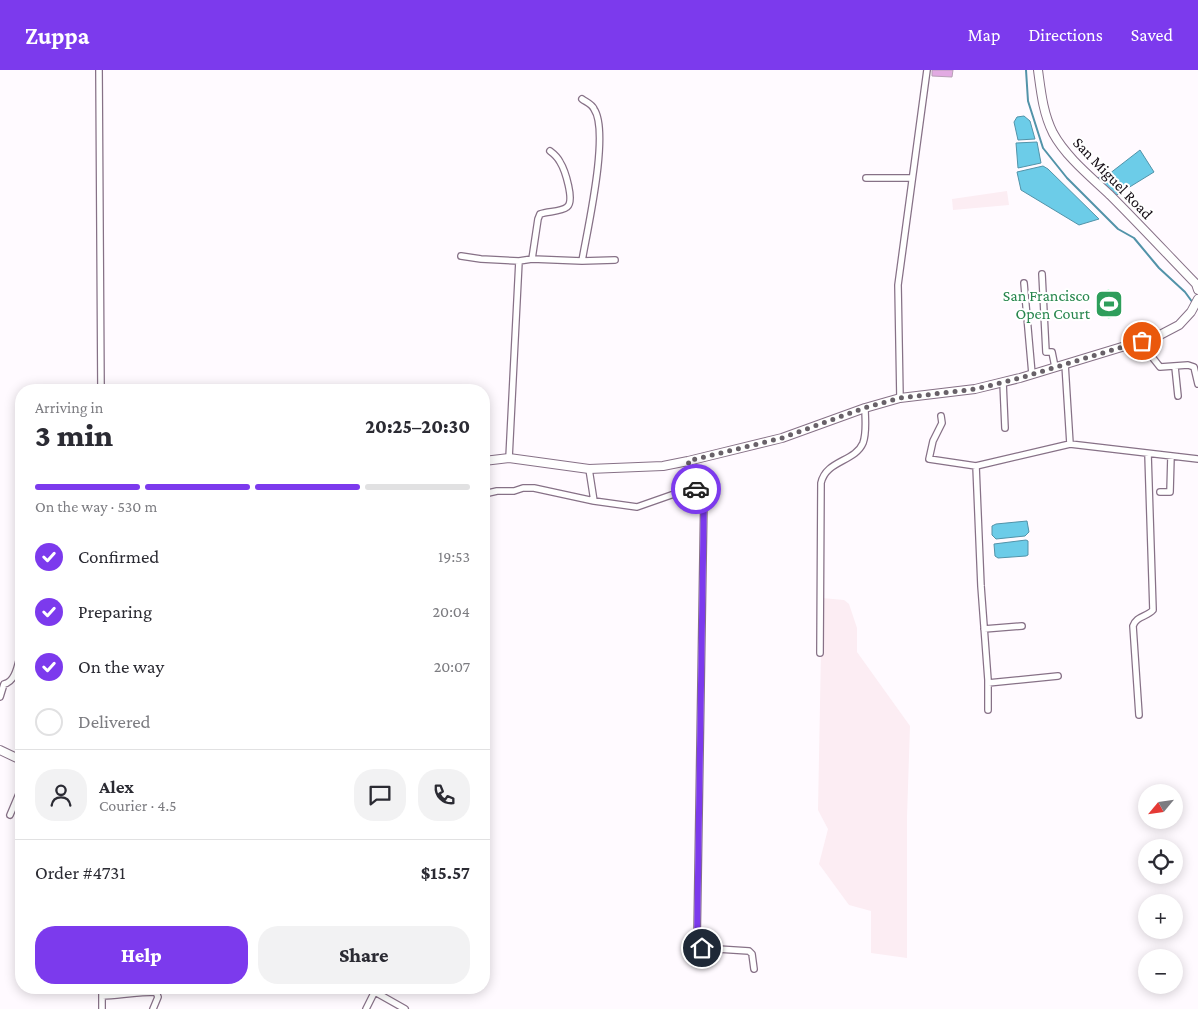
<!DOCTYPE html>
<html lang="en">
<head>
<meta charset="utf-8">
<style>
  :root { --surface:#fff; --page:#f2f2f3; --text:#2b2b33; --muted:#7c7c81; --line:#e1e1e2; --accent:#7c3aed }
  body { margin:0; font-family:"Crimson Pro",serif; background:var(--page); color:var(--text); height:100vh; display:flex; flex-direction:column; font-size:19px; white-space:nowrap }
  * { box-sizing:border-box; margin:0 }
  p { font-size:16px; color:var(--muted) }
  .icon { flex:none; width:28px; height:28px; fill:none; stroke:currentColor; stroke-width:2; stroke-linecap:round; stroke-linejoin:round }
  .map { position:relative; flex:1; overflow:hidden }
  .panel { position:absolute; left:15px; top:314px; width:475px; height:610px; display:flex; flex-direction:column; background:var(--surface); border-radius:20px; box-shadow:0 2px 12px #0003 }
  .panel>* { flex:none }
  .needle { width:32px; rotate:241deg }
  .buttons { position:absolute; left:1138px; top:714px; display:grid; gap:10px }
  .buttons a { display:grid; place-items:center; width:45px; height:45px; border-radius:50%; background:var(--surface); box-shadow:0 2px 12px #0003; font-size:25px }
  .pin { position:absolute; display:grid; place-items:center; width:42px; height:42px; color:#fff; margin:-21px; border:2px solid #fff; border-radius:50%; box-shadow:0 1px 5px #0007 }
  .courier { position:absolute; display:grid; place-items:center; width:50px; height:50px; margin:-25px; border:4px solid #7c3aed; border-radius:50%; background:#fff; color:#222; box-shadow:0 1px 6px #0007 }
  .head em { font-style:normal; font-weight:800 }
  .head div { display:flex; flex-direction:column-reverse }
  .head { display:flex; align-items:center; justify-content:space-between; height:85px; padding:0 20px }
  h1 { font-size:32px; font-weight:800; line-height:38px }
  .bar { display:grid; grid-template-columns:repeat(4,1fr); gap:8px 5px; align-content:center; height:60px; padding:0 20px }
  .bar i { height:6px; border-radius:4px; background:var(--line) }
  .bar .selected { background:var(--accent) }
  .bar p { grid-column:span 4 }
  .line { display:flex; align-items:center; gap:12px; padding:0 20px; border-top:1px solid var(--line) }
  .line div { flex:1 }
  .round { display:grid; place-items:center; flex:none; width:52px; height:52px; border-radius:20px; background:var(--page) }
  ol { padding:0 20px; list-style:none }
  li { display:flex; align-items:center; gap:15px; height:55px }
  li p { margin-inline-start:auto }
  li .icon { padding:5px; border-radius:50%; background:var(--accent); color:#fff; stroke-width:4 }
  li:last-child { color:var(--muted) }
  li i { width:28px; height:28px; border:2px solid var(--line); border-radius:50% }
  .cta { display:flex; gap:10px; margin-top:auto; padding:10px 20px }
  .cta a { flex:1; height:58px; border-radius:20px; background:var(--accent); color:#fff; font-size:20px; font-weight:800; line-height:58px; text-align:center }
  .cta a+a { background:var(--page); color:var(--text) }
  header { display:flex; align-items:center; gap:30px; box-sizing:border-box; height:70px; padding:0 25px; background:var(--accent); color:#fff }
  header strong { font-size:24px }
  nav { display:flex; gap:28px; margin-inline-start:auto; font-size:18px }
  .map>svg:first-child { display:block }
  .industrial { fill:#fcedf3 }
  .green { fill:#c4fedb }
  .water { fill:#6ccce8; stroke:#5293a9 }
  .lines { fill:none; stroke-linecap:round; stroke-linejoin:round }
  .stream { stroke:#5293a9; stroke-width:2 }
  .building { fill:#e2aae2; stroke:#b8a0b7 }
  .street-casing { stroke:#877187; stroke-width:8 }
  .secondary-casing { stroke:#877187; stroke-width:10 }
  .street { stroke:#fff; stroke-width:5.5 }
  .secondary { stroke:#fff; stroke-width:8 }
  .done { stroke:#686168; stroke-width:5; stroke-dasharray:0 9 }
  .route { stroke:#7c3aed; stroke-width:6 }
  .labels { text-anchor:middle; dominant-baseline:central; stroke-width:4; stroke-linejoin:round; paint-order:stroke }
  .street-label { font-size:16px; fill:#170f17; stroke:#fff }
  .leisure-label { font-size:16px; fill:#27864d; stroke:#fff; text-anchor:end }
</style>
</head>
<body>
<header>
<strong>Zuppa</strong>
<nav><a>Map</a><a>Directions</a><a>Saved</a></nav>
</header>
<div class="map">
<svg width="1198" height="939" viewBox="0 0 1198 939">
  <rect width="100%" height="100%" fill="#fffaff"/>
  <path class="industrial" d="M1007,121L1009,135L953,140L952,129Z
    M822,528L844,530L849,534L857,558V582L910,656L907,747V888L871,883V841L849,835L819,794L828,759L818,740Z"/>
  <path class="green" d="M1109,219L1119,245L1108,249L1098,224Z"/>
  <path class="water" d="M1024,46L1030,51L1035,69L1018,70L1014,52L1017,47Z
    M1037,72L1041,93L1018,98L1016,73Z
    M1140,80L1154,102L1115,126L1097,109L1106,102L1109,104Z
    M1043,96L1048,99L1099,149L1079,155L1021,120L1017,102Z
    M1027,451L1029,462L1025,466L996,469L992,465V456L996,454Z
    M1026,470L1028,471V485L1026,486L998,488L995,486L994,474Z"/>
  <g class="lines">
    <path class="stream" d="M1026,0L1028,31L1043,78L1067,108L1118,159L1134,168L1159,198L1185,222L1193,233"/>
  </g>
  <path class="building" d="M932,0H953L952,7L932,6Z"/>
  <g class="lines">
    <g class="street-casing">
      <path id="street" d="M99,0L101,320
        M866,108H912
        M461,186L481,189L519,191
        M532,189L582,191C587,161 610,62 594,39C592,34 586,32 582,29
        M582,191L615,190
        M1042,204L1046,282H1052L1055,297
        M1024,213L1032,304
        M1142,271L1145,278L1160,297L1188,295L1194,297L1198,314
        M1065,294L1070,374L1198,389
        M1175,297L1178,326
        M1003,312L1005,358
        M900,328L898,215L927,0
        M941,346L942,353L933,371L929,389L976,396
        M509,388L519,191L532,189L538,149L540,144C548,141 561,142 567,137C575,131 565,100 560,92C558,88 554,84 550,81
        M589,399L594,431L637,437L677,423L695,419L688,391
        M695,419L702,420L704,424L697,871L698,876L702,878L749,881L752,884L754,899
        M1160,422H1170L1171,386
        M484,424L497,421H514L523,418H534L594,431
        M984,559L1022,556
        M820,583L821,413C826,390 855,392 863,373C867,362 865,349 865,338
        M988,613L1058,606
        M0,627L4,614C16,612 18,593 21,583
        M988,640V610L981,516L976,396L1070,374
        M1139,645L1133,556C1136,546 1147,547 1153,540L1148,384
        M10,745L21,719
        M368,918L405,939
        M102,926C120,925 138,922 156,922L158,927L153,939
        M102,939V918
        M366,939L375,921"/>
    </g>
    <g class="secondary-casing">
      <path id="secondary" d="M1038,0C1041,22 1043,43 1053,63C1066,87 1091,107 1110,125C1139,154 1167,184 1196,214L1198,220
        M484,391L509,388L589,399L663,396L688,391L782,368L865,338L900,328L975,319L1020,308L1158,266L1179,255L1191,242L1198,229
        M0,680L21,690"/>
    </g>
    <use href="#street" class="street"/>
    <use href="#secondary" class="secondary"/>
  </g>
  <g class="lines">
    <path class="done" d="M696,419L688,391L782,368L864,338L900,328L976,319L1020,308L1142,271"/>
    <path class="route" d="M696,419L702,420L704,424L697,871L698,876L702,878"/>
  </g>
  <defs>
    <g id="stadium-square" transform="scale(1.4375)"><rect x="-9" y="-9" width="18" height="18" rx="4" fill="#2e9e5b" stroke="#fff"/><path d="M0-5a6.5 5 0 1 0 0 10a6.5 5 0 1 0 0-10ZM-3.5-1.8h7v3.6h-7Z" fill="#fff"/></g>
  </defs>
  <g fill-rule="evenodd">
    <use href="#stadium-square" x="1109" y="234"/>
  </g>
  <g class="labels">
    <g class="street-label">
      <text transform="translate(1113 108) rotate(46)">San Miguel Road</text>
    </g>
    <g class="leisure-label">
      <text x="1090" y="225">San Francisco<tspan x="1090" dy="18">Open Court</tspan></text>
    </g>
  </g>
</svg>
<div class="buttons">
<a><svg class="needle" viewBox="-14 -14 28 28"><path d="M0-13l5 13h-10z" fill="#e53935"/><path d="M0 13l5-13h-10z" fill="#7c7c81"/></svg></a>
<a><svg class="icon" aria-label="locate" viewBox="0 0 24 24"><circle cx="12" cy="12" r="6"/><path d="M12 2v4M12 18v4M2 12h4M18 12h4"/></svg></a>
<a>+</a>
<a>−</a>
</div>
<div class="pin" style="left:1142px;top:271px;background:#ea580c"><svg class="icon" aria-label="bag" viewBox="0 0 24 24"><path d="M5 8h14l-1 12H6zM9 8a3 3 0 0 1 6 0"/></svg></div>
<div class="pin" style="left:702px;top:878px;background:#1f2937"><svg class="icon" aria-label="home" viewBox="0 0 24 24"><path d="M3 11l9-7 9 7M6 9v11h12V9"/></svg></div>
<div class="courier" style="left:696px;top:419px"><svg class="icon" aria-label="car" viewBox="0 0 24 24"><path d="M5 17H2v-5l4-1 3-4h7l3 4 3 1v5h-3M9 17h6M6 11h13"/><circle cx="7" cy="17" r="2"/><circle cx="17" cy="17" r="2"/></svg></div>
<section class="panel">
<div class="head"><div><h1>3 min</h1><p>Arriving in</p></div><em>20:25–20:30</em></div>
<div class="bar"><i class="selected"></i><i class="selected"></i><i class="selected"></i><i></i><p>On the way · 530 m</p></div>
<ol>
<li><svg class="icon" aria-label="check" viewBox="0 0 24 24"><path d="M5 12l5 5 9-10"/></svg>Confirmed<p>19:53</p></li>
<li><svg class="icon" aria-label="check" viewBox="0 0 24 24"><path d="M5 12l5 5 9-10"/></svg>Preparing<p>20:04</p></li>
<li><svg class="icon" aria-label="check" viewBox="0 0 24 24"><path d="M5 12l5 5 9-10"/></svg>On the way<p>20:07</p></li>
<li><i></i>Delivered</li>
</ol>
<div class="line" style="height:90px"><a class="round"><svg class="icon" aria-label="person" viewBox="0 0 24 24"><circle cx="12" cy="8" r="4"/><path d="M4 21q1-7 8-7t8 7"/></svg></a><div><b>Alex</b><p>Courier · 4.5</p></div><a class="round"><svg class="icon" aria-label="chat" viewBox="0 0 24 24"><path d="M4 5h16v11H9l-5 4z"/></svg></a><a class="round"><svg class="icon" aria-label="phone" viewBox="0 0 24 24"><path d="M5 4h4l2 5-3 2q2 4 5 5l2-3 5 2v4C11 20 4 13 5 4z"/></svg></a></div>
<div class="line" style="height:65px"><div>Order #4731</div><b>$15.57</b></div>
<div class="cta"><a>Help</a><a>Share</a></div>
</section>
</div>
</body>
</html>
